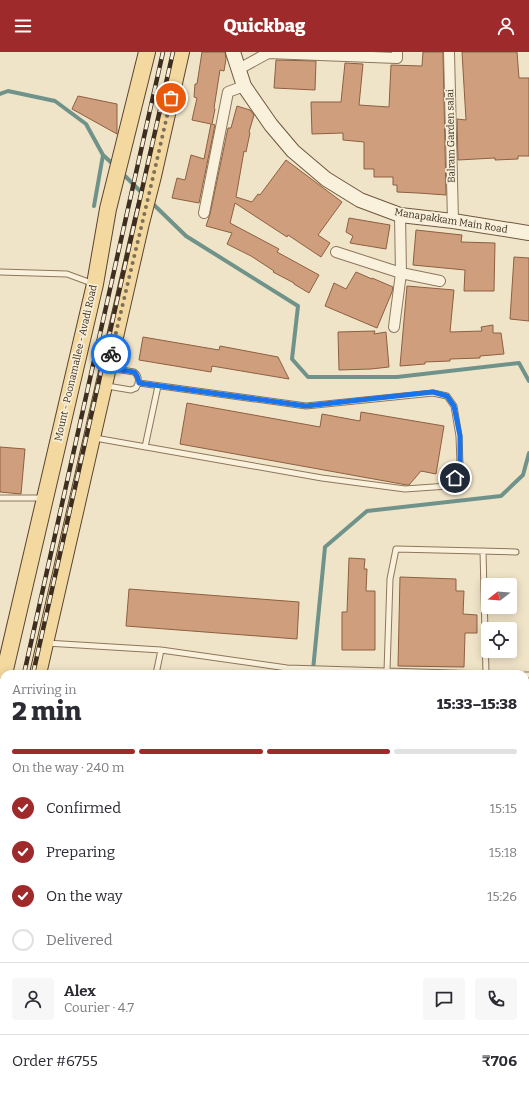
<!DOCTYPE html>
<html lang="en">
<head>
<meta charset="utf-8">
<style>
  :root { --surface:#fff; --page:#f7f7f7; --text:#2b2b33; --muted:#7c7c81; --line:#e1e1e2; --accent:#9e2a2b }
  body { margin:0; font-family:Bitter,serif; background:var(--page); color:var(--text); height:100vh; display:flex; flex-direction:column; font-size:15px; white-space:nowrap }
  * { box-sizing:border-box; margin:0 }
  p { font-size:13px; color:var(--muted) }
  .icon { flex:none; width:22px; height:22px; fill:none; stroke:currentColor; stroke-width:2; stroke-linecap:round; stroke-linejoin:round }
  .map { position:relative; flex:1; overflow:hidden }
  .details { position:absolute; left:0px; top:618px; width:529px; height:424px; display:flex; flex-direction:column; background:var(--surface); border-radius:12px 12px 0 0; box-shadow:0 2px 10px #0003 }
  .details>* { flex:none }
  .needle { width:26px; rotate:253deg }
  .tools { position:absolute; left:481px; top:526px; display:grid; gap:8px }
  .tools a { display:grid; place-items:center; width:36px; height:36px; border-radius:4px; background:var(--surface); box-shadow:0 2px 10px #0003; font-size:20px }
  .pin { position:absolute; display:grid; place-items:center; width:34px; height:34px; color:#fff; margin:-17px; border:2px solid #fff; border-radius:50%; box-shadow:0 1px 4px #0007 }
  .courier { position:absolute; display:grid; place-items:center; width:40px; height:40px; margin:-20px; border:3px solid #1a73e8; border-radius:50%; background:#fff; color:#222; box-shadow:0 1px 5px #0007 }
  .head em { font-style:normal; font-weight:800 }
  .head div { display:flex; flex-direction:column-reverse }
  .head { display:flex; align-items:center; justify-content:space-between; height:68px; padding:0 12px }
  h1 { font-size:26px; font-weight:800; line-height:30px }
  .bar { display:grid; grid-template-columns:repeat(4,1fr); gap:6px 4px; align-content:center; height:48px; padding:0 12px }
  .bar i { height:5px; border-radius:3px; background:var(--line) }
  .bar .on { background:var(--accent) }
  .bar p { grid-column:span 4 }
  .line { display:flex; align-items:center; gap:10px; padding:0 12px; border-top:1px solid var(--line) }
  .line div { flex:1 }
  .round { display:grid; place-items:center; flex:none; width:42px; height:42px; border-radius:4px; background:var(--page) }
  ol { padding:0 12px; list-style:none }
  li { display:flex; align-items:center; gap:12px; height:44px }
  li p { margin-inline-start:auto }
  li .icon { padding:4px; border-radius:50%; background:var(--accent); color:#fff; stroke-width:4 }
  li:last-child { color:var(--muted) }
  li i { width:22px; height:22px; border:2px solid var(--line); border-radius:50% }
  header { display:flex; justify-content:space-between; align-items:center; height:52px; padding:0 12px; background:var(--accent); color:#fff; font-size:18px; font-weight:800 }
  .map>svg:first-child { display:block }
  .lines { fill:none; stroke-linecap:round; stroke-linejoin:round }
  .stream { stroke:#6f938a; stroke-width:4 }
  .building { fill:#cf9f7d; stroke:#8d5f41 }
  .lane-casing { stroke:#8d765c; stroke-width:7 }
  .street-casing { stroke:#8d765c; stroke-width:12 }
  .secondary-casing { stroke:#6f573f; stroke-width:16 }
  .primary-casing { stroke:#5b4430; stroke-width:18 }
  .lane { stroke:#faf1dc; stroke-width:5 }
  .street { stroke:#faf1dc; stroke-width:10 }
  .secondary { stroke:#faf1dc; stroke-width:14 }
  .primary { stroke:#f3d9a0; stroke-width:16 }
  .rail-casing { stroke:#3d2e20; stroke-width:4.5 }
  .rail { stroke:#f7eed8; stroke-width:3; stroke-dasharray:9; stroke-linecap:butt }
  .done { stroke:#7c6e5b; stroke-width:4; stroke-dasharray:0 7.2 }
  .route { stroke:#1a73e8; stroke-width:5 }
  .labels { text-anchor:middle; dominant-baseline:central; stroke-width:3.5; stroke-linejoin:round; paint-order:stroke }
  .street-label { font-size:10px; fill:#3d2e20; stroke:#f7eed8 }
</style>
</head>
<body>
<header><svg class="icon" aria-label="menu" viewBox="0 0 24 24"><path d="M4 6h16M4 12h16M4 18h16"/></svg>Quickbag<svg class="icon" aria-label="person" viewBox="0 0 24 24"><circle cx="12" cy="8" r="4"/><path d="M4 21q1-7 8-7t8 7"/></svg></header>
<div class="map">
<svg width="529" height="1042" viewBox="0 0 529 1042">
  <rect width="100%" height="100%" fill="#f0e4c8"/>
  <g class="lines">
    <path class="stream" d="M0,42L8,39L55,49L86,72L103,103L115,114
      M121,120L143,142
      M151,150L186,184L298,254L292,307L308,325H397L519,311L529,329
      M94,154L103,103
      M315,622L313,618L325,495L367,459L501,444L523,423L529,401
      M303,1042L304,1038"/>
  </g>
  <path class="building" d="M202,0H225L226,7L224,19L220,18L214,56L215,57L212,72L215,73L199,151L172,146L177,126L185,128L191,103L204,107L211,72L192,68L197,46L194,45L195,32H197Z
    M423,0H443L446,143L418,141L397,140V133H393V125H374V117H364V90L343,88V81L312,82L311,50H341L345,11L363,12L359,53L389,55L391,13L422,14Z
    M462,0H517L519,26H529V104H518V107L495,108V106L458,108L457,67L466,68Z
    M276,8L316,9L315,38L274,36Z
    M78,44L117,52V82L72,57Z
    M237,54L250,58L254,63L249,80L250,81L246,100L244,99L236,145L252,150L258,142L260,143L286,108L342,150L318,183L330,191L321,205L288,183L287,185L235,151L230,171L279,197L277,200L319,223L309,241L294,232V231L273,220L274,219L251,204L227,192L232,181L206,174L210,162L228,76H231Z
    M349,166L390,173L386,197L350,191L353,184L346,180Z
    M416,178L462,183L461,190L495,191L494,239H464L465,218L413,213Z
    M514,205L529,206V269L510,267Z
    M356,220L372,227V226L393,235L392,240L377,276L325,254L334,231L346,237Z
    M407,234L454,238L450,280L482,279L481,275L493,273V281H501L504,302L480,304V306L450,307V309L425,310V312L400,314Z
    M375,279L374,282L386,280L389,315L371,317L339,318L338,280Z
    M143,285L219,298L220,294L278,305L289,327L212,314L211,320L139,308Z
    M187,351L320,375L322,362L360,369L361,360L444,374L436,422L421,419L409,433H407L180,392Z
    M0,395L25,397L21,442L0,440Z
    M349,506L365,507L364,517H367L366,539H375V598H342V560H347Z
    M400,525L456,527V539H464L463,562L477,563V581H465L464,615L398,614Z
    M129,537L299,550L297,587L126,574Z"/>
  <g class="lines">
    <g class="lane-casing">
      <path id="lane" d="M0,220L67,222L94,232
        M107,334L131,338L136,336C139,331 140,324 134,320L109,316
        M95,386L322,426L405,437L448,434L455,426L460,412L459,384L454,354L447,344L433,341L306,354L139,331
        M145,395L158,334
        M0,446H44
        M483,499L486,622
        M46,591L161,598L287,616L485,622
        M387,619L390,527L396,497L516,500
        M156,622L161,598
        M525,623H529
        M525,753H529
        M0,826L4,827
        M175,1038L193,1042
        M274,1042L275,1038"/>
    </g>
    <g class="street-casing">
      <path id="street" d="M449,0L453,169
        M239,17L268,1L397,6V0
        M204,161L228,40L244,34
        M336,200L401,221L440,229
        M394,275L401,221L400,163"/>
    </g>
    <g class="secondary-casing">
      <path id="secondary" d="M233,0L244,34L271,73L293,99L326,127L360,148L400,163L453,169L529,181"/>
    </g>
    <g class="primary-casing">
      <path id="primary" d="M4,622L95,232L108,157L147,0
        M38,622L141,171L153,124L181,0
        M0,640L4,623
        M0,792L4,774"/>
    </g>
    <use href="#lane" class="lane"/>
    <use href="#street" class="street"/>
    <use href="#secondary" class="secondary"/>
    <use href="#primary" class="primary"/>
    <g class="rail-casing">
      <path id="rail" d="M24,622L163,0
        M33,622L173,0
        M0,730L4,712
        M0,770L4,752"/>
    </g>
    <use href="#rail" class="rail"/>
  </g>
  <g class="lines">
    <path class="done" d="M111,302C131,217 152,132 171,46"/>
    <path class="route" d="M111,302L108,316L134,320C138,323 138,326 139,331L306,354L433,340L447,344L454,354L460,384V412L455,426"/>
  </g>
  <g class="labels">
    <g class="street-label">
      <text transform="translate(451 84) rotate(-91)">Balram Garden salai</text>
      <text transform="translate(451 169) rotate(9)">Manapakkam Main Road</text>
      <text transform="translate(76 311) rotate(-77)">Mount - Poonamallee - Avadi Road</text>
    </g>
  </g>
</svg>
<div class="tools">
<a><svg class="needle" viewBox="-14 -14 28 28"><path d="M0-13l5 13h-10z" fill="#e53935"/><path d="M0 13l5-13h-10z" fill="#7c7c81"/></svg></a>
<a><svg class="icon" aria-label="locate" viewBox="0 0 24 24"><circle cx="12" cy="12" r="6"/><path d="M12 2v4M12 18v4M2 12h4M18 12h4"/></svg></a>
</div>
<div class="pin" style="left:171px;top:46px;background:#ea580c"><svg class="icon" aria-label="bag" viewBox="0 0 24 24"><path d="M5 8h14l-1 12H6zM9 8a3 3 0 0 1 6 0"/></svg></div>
<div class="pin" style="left:455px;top:426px;background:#1f2937"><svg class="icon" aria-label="home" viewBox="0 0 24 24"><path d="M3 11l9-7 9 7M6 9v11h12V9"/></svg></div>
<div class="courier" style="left:111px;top:302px"><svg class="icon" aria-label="bike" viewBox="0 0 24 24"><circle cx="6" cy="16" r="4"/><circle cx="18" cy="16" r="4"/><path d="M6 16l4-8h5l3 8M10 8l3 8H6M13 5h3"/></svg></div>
<section class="details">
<div class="head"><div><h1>2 min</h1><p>Arriving in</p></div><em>15:33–15:38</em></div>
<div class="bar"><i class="on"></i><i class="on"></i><i class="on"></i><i></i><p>On the way · 240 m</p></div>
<ol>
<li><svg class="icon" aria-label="check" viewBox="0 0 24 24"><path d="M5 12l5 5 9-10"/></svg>Confirmed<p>15:15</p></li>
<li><svg class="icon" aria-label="check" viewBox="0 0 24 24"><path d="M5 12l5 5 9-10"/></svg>Preparing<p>15:18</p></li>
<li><svg class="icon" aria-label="check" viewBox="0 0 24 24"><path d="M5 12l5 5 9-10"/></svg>On the way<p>15:26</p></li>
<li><i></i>Delivered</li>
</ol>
<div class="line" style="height:72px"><a class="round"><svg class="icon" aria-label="person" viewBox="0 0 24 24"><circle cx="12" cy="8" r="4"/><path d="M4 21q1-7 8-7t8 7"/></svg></a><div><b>Alex</b><p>Courier · 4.7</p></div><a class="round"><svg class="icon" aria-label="chat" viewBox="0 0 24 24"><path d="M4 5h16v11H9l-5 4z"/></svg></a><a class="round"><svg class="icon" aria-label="phone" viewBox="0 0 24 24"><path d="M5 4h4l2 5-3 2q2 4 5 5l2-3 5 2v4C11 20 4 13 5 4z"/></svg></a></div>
<div class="line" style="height:52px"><div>Order #6755</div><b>₹706</b></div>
</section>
</div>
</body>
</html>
